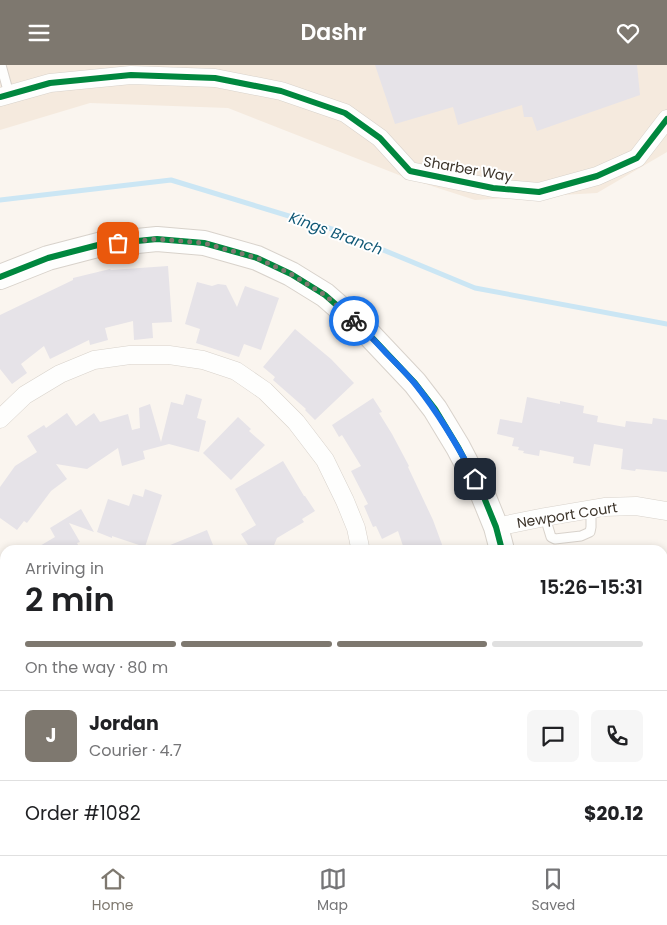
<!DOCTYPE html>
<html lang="en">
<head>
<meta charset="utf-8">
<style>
  :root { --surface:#fff; --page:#f6f6f6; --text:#202124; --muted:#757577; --line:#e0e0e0; --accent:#7e786f }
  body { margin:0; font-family:Poppins,sans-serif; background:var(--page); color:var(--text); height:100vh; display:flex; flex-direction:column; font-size:19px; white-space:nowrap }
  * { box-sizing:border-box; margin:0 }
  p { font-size:16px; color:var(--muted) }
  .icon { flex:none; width:28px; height:28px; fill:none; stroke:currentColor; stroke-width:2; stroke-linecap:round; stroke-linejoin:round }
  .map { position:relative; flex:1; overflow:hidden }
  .drawer { position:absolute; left:0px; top:480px; width:668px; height:310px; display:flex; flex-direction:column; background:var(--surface); border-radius:15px 15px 0 0; box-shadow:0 2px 8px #0003 }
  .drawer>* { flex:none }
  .pin { position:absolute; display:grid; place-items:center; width:42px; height:42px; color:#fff; margin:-21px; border-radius:10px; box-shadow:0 2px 8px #0006 }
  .courier { position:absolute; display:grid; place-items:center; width:50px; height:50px; margin:-25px; border:4px solid #1a73e8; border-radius:50%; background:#fff; color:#222; box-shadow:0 1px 6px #0007 }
  .overview em { font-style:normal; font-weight:600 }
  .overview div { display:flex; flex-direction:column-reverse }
  .overview { display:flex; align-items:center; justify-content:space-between; height:85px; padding:0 25px }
  h1 { font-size:32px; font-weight:600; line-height:38px }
  .bar { display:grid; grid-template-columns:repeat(4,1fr); gap:8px 5px; align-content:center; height:60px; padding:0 25px }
  .bar i { height:6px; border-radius:4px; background:var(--line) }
  .bar .active { background:var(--accent) }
  .bar p { grid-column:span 4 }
  .line { display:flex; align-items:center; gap:12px; padding:0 25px; border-top:1px solid var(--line) }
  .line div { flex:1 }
  .round { display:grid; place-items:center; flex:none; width:52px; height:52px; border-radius:8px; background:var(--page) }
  header { display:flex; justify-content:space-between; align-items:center; height:65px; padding:0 25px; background:var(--accent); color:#fff; font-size:22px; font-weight:600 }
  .tab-bar { display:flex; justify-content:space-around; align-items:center; height:70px; border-top:1px solid var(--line); background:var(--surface); font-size:14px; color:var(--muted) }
  .tab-bar a { display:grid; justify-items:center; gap:2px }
  .tab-bar .active { color:var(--accent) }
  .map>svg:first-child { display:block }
  .commercial { fill:#f5eade }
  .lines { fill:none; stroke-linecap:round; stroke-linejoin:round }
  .stream { stroke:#cbe6f4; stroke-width:5 }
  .building { fill:#e6e3e8 }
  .lane-casing { stroke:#d8d2cb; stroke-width:11 }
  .street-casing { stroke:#d8d2cb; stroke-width:19 }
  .secondary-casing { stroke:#d8d2cb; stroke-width:26 }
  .lane { stroke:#fefefd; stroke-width:9 }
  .street { stroke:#fefefd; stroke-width:18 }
  .secondary { stroke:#fefefd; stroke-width:24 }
  .cycleway-casing { stroke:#fff; stroke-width:9 }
  .cycleway { stroke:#00873e; stroke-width:6 }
  .done { stroke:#7e786f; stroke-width:5; stroke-dasharray:0 9 }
  .route { stroke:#1a73e8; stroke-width:6 }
  .labels { text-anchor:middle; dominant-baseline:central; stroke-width:4; stroke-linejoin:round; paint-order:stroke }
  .street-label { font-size:14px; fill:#3c342a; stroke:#fff }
  .water-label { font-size:15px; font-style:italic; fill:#105876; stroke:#fff }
</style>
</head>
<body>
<header><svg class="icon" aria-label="menu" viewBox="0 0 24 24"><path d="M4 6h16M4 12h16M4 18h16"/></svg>Dashr<svg class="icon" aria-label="heart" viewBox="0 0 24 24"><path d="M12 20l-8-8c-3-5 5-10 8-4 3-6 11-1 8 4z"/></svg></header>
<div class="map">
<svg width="667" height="790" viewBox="0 0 667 790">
  <rect width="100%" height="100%" fill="#faf5ef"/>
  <path class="commercial" d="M0,0H667V87L597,128L475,135L404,112L228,43L90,38L0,65Z"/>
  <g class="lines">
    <path class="stream" d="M0,135L171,115L335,165L475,223L667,259"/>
  </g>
  <path class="building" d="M375,0H637L640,30L537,66L532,52H524L522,40L458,60L453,42L395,59Z
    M168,201L172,257L152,258L153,273L134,275L133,256L105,263L108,275L90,280L89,275L50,294L44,281L21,299L27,308L12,319L0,304V250L73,215V213L110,204L111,205Z
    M197,217L212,221L218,219L226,220L237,242L245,221L279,233L261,285L244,279L239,292L196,278L200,264L185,259Z
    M295,264L331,294L354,318L315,355L305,345L306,344L273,315L275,312L263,302Z
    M186,329L202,334L197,353L206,356L199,387L169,379L143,386L145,394L122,401L118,383L87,404L56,399L67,414L51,426L27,458L24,456L17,465L0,453V422L15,401L37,387L27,371L44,360L46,363L67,348L76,361L94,348L100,357L128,349L132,365L140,363L139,343L150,339L161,377L171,337L183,340Z
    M527,332L560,339V336L584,341L583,348L598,351L597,357L625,362L626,356L652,359L653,353L667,355V407L636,404L635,406L621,404L623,384L594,379L590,401L573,398L574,392L540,385L539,391L523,388L524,386L518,385L519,382L512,381L514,373L497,369L500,354L522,358Z
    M373,333L382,347L379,348L392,369L409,401L408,402L433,455L444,485H406L405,481H403L398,466L382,474L376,461L373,462L364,441L368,439L351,406L361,401L342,370L339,372L332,360Z
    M238,352L251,364L249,366L265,380L231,415L203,388Z
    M283,396L304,431H305L315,446L302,454L304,457L277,473L272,485H251L241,469L256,460L235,424Z
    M145,424L162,430L145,482L112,471V473L97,467L108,434L129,441L133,429L143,432Z
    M81,444L94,467L69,458L80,477L77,478L81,485H33L55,472L50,463Z
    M207,465L215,485H158Z"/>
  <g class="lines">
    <g class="lane-casing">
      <path id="lane" d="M1,0L9,29
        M545,452L551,472L555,474L581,471L590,467L591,462V444"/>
    </g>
    <g class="street-casing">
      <path id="street" d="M0,32L50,18L131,10L215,13L281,26L345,48L380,73L410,106L493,123L539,127L597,111L637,93L667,54
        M0,354L25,330L60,309L94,295L130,290H169L203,295L236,306L265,326L296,357L325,395L345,436L356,463L360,482L359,485
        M496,462L545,452L604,442L636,441L667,446
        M0,567L5,568
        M662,730L667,732
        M101,790L111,785"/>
    </g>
    <g class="secondary-casing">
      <path id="secondary" d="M0,212L48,193L98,180L157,174L204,178L257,193L291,209L325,230L364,264L415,318L435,344L458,382L483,430L496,462L502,485
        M533,785V790"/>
    </g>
    <use href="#lane" class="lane"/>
    <use href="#street" class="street"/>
    <use href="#secondary" class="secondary"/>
    <g class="cycleway-casing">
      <path id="cycleway" d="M0,32L50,18L131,10L215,13L281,26L345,48L380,73L410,106L493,123L539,127L597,111L637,93L667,54
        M0,212L48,193L98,180L157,174L204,178L257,193L291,209L325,230L364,264L415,318L435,344L458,382L483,430L496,462L502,485"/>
    </g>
    <use href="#cycleway" class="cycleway"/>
  </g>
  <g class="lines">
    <path class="done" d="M118,178L157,174L204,178L257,193L291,209L325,230L354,256"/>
    <path class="route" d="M354,256C366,266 376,277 387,289C397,299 407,309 416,320C439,349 458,381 475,414"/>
  </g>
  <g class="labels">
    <g class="street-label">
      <text transform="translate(468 104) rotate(10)">Sharber Way</text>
      <text transform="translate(567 450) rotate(-9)">Newport Court</text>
    </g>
    <g class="water-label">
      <text transform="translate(336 168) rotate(20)">Kings Branch</text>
    </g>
  </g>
</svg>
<div class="pin" style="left:118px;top:178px;background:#ea580c"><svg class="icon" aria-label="bag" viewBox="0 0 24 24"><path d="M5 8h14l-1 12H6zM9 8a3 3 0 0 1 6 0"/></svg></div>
<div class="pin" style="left:475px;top:414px;background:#1f2937"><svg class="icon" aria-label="home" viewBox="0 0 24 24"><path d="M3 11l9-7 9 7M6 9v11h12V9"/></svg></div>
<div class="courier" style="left:354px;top:256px"><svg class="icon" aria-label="bike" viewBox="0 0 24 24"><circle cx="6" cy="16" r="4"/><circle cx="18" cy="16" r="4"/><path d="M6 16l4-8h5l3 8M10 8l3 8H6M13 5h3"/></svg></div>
<section class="drawer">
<div class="overview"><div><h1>2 min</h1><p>Arriving in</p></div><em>15:26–15:31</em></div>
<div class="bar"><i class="active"></i><i class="active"></i><i class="active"></i><i></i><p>On the way · 80 m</p></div>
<div class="line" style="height:90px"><b class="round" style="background:var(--accent);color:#fff">J</b><div><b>Jordan</b><p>Courier · 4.7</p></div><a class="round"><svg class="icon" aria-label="chat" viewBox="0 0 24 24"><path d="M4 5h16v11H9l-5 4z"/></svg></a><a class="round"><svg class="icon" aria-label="phone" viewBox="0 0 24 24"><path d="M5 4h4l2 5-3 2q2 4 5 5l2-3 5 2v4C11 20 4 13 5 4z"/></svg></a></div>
<div class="line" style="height:65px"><div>Order #1082</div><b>$20.12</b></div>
</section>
</div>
<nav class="tab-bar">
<a class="active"><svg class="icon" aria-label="home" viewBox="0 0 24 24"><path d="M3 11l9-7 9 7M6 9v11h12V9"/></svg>Home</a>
<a><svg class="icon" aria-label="map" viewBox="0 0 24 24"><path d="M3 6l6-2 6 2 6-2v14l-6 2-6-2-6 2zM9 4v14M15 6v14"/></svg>Map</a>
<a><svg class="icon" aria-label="saved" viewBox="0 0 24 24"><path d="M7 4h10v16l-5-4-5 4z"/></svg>Saved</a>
</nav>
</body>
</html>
